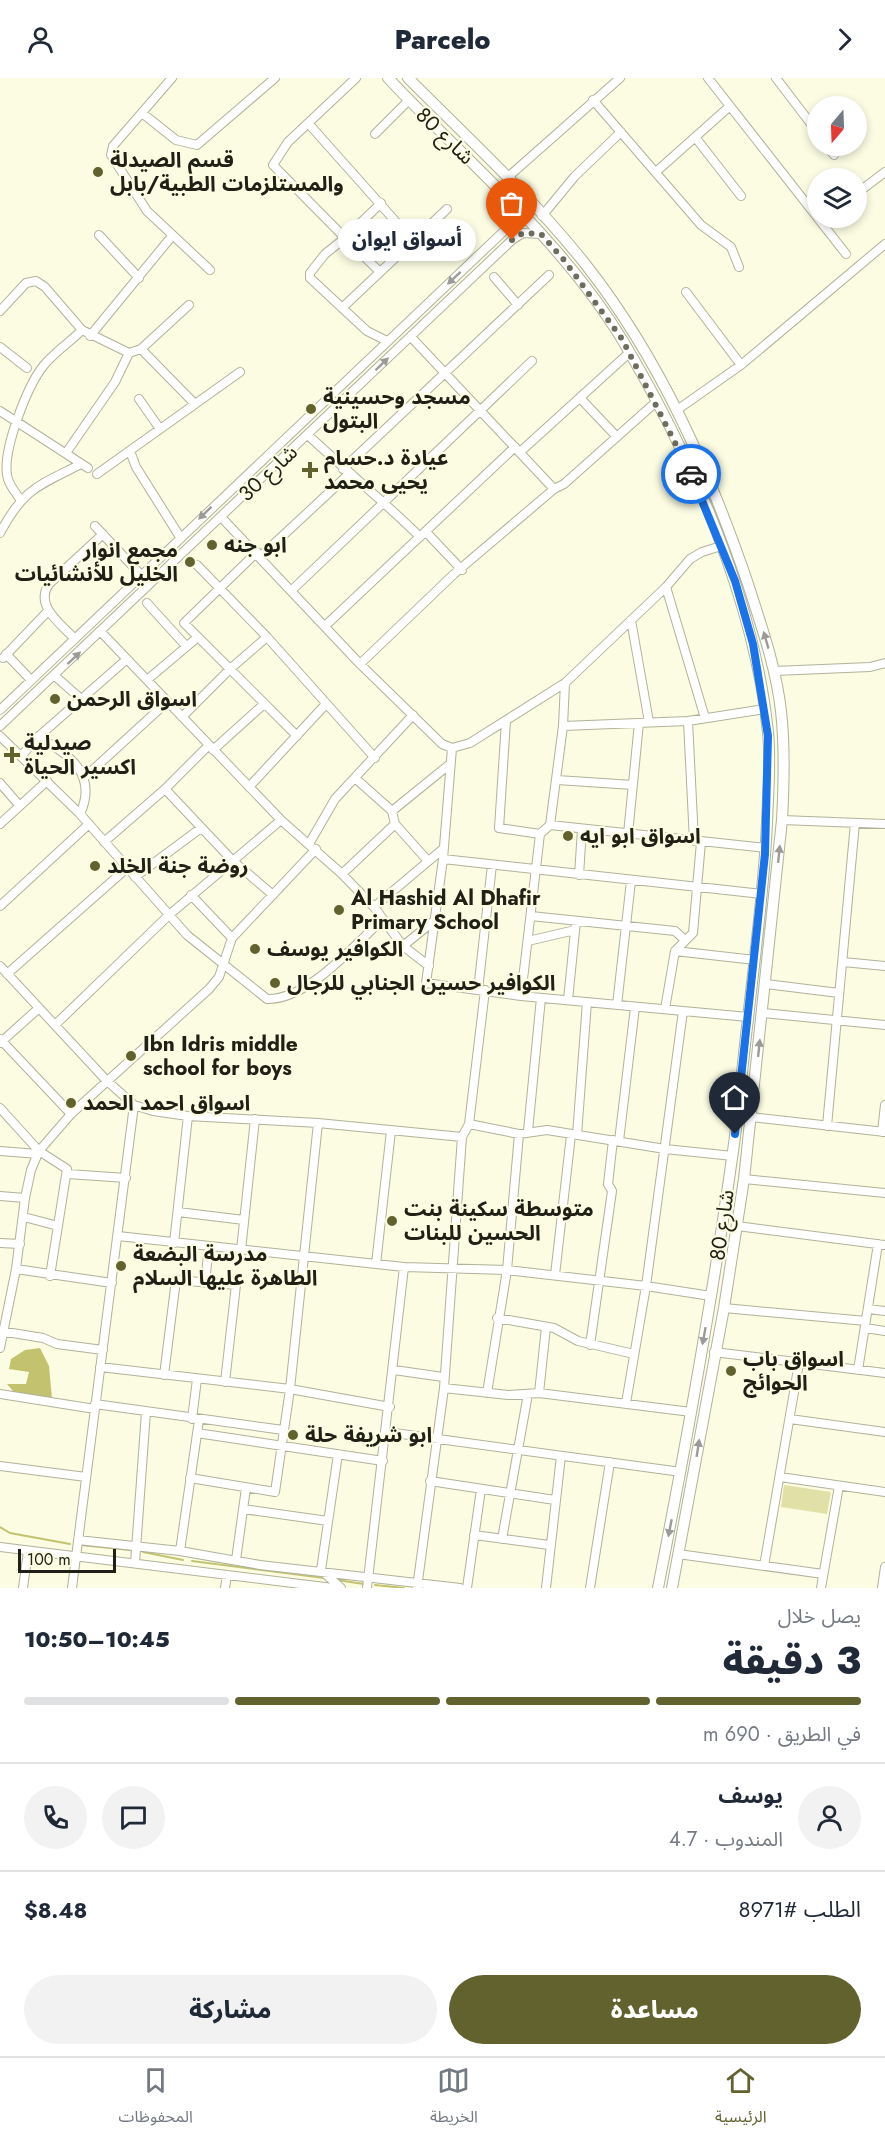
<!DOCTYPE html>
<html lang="ar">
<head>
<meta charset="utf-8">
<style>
  :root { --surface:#fff; --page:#f2f2f3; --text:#1f2937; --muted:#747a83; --line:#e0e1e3; --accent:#62622f }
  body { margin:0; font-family:Jost,"Noto Sans Arabic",sans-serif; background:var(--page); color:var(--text); direction:rtl; height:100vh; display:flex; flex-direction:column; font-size:22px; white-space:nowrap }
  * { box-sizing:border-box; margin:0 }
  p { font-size:20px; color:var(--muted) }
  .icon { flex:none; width:33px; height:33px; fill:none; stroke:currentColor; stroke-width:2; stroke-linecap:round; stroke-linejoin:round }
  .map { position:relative; height:1510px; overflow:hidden; direction:ltr }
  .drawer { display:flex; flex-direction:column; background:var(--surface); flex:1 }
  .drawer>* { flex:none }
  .needle { width:39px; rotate:199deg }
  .buttons { position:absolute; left:807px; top:18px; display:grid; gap:12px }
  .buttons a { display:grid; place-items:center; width:60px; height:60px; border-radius:50%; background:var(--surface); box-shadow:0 3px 9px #0003; font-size:30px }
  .scale { position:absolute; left:18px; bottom:15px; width:98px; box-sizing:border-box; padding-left:6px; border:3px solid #202017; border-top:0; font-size:16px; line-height:21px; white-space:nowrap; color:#202017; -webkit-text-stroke:4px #fbfce2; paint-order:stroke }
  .pin { position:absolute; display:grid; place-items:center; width:51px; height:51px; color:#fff; margin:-62px -26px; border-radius:50% 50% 50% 0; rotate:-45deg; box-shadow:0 0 6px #0007 }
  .pin .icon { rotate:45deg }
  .courier { position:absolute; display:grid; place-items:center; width:60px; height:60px; margin:-30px; border:4px solid #1a73e8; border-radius:50%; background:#fff; color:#222; box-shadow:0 2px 8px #0007 }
  .bubble { position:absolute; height:42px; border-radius:21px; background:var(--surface); box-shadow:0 3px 9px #0003; font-size:20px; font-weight:800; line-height:42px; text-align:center; direction:rtl }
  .overview em { font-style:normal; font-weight:800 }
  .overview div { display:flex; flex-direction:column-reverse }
  .overview { display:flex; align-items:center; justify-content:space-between; height:102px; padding:0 24px }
  h1 { font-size:39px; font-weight:800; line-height:45px }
  .bar { display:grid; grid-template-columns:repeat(4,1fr); gap:9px 6px; align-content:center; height:72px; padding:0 24px }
  .bar i { height:8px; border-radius:4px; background:var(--line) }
  .bar .selected { background:var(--accent) }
  .bar p { grid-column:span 4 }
  .line { display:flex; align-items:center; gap:15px; padding:0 24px; border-top:2px solid var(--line) }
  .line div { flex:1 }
  .round { display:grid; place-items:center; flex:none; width:63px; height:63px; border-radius:32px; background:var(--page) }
  .button { display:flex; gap:12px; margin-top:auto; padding:12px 24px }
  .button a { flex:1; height:69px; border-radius:36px; background:var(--accent); color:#fff; font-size:24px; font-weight:800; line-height:69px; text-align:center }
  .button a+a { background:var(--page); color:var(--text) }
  header { display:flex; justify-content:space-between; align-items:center; height:78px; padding:0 24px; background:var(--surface); font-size:27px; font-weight:800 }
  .tabs { display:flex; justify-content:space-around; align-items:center; height:84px; border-top:2px solid var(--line); background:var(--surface); font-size:16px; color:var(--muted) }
  .tabs a { display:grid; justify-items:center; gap:3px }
  .tabs .selected { color:var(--accent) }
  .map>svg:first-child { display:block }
  .green { fill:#e1e1a7 }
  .water { fill:#c3c36f }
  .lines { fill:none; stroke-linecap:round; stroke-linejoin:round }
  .stream { stroke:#c3c36f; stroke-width:2 }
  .minor-casing { stroke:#b1b299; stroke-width:10 }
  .major-casing { stroke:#b1b299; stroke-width:12 }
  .minor { stroke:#fff; stroke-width:8 }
  .major { stroke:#fff; stroke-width:10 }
  .oneway { fill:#9b9b97 }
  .done { stroke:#6d6d5e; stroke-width:6; stroke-dasharray:0 10.8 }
  .route { stroke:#1a73e8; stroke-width:8 }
  .poi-dot { fill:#62622f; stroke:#fbfce2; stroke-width:2 }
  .labels { text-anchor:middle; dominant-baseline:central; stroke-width:4.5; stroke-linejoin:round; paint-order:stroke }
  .street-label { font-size:21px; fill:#202017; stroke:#fbfce2 }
  .poi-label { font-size:21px; font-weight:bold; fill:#202017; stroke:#fbfce2; text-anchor:start }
</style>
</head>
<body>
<header><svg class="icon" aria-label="forward" viewBox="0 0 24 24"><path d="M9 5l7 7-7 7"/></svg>Parcelo<svg class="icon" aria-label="person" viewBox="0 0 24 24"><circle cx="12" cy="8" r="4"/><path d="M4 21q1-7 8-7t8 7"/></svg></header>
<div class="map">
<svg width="885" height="1510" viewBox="0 0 885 1510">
  <rect width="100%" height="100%" fill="#fbfce2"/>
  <path class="green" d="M784,1407L831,1414L827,1436L781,1429Z"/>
  <path class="water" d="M40,1270L49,1288L52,1321L18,1319L7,1306H26L29,1294L9,1291L11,1281L25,1272Z"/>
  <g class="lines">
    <path class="stream" d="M0,1449L10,1455L70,1466
      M81,1467L130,1472
      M143,1474L183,1482
      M192,1483L324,1500
      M337,1502L364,1506
      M375,1507L404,1510"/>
    <g class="minor-casing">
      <path id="minor" d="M172,0L113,68L111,77L147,133L210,192
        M356,0L288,64L273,87L345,160L325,176L310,195V200L367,253L387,263
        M708,0L846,176
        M776,0L818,55
        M593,22L701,147L731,169L739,189
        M142,35L176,62L197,67L275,0
        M308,45L413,163
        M375,56L409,22
        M695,59L741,118
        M827,68L834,77
        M657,93L730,28
        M508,99L620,0
        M856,116L885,94
        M542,138L575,98L621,54
        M99,157L139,200
        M380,194L345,160L381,125
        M494,199L518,227
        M686,214L741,287
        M342,230L447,131
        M0,233L26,205L36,203L45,209L82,252L129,275L141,271L189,227
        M90,258L172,158
        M411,259L554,411
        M0,269L27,290
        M141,271L195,326
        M580,320L617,359
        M139,321L160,351
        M677,332L741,287L885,166
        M0,333L88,390
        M308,357C345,392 384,423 420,459
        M130,373L136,389L180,459
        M520,374L629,275
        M66,375L115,304L129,275
        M343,391L549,197
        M97,396L240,294
        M20,421C15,414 8,406 7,397C3,371 27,308 44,287C55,274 70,264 82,252
        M221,439L360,586L442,666L452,670L470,665L565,605L666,509L690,481L702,474L721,468
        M95,448L141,497
        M426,454L462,492
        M0,455C24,410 38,408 81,386
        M257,474L184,545L297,658
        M261,478L349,396
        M197,487L267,559L375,680
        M666,509L705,640
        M292,512L532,283
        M147,525L186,568
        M631,542L649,644
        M325,548L515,369
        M101,554L281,742L342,796L374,829L403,868L429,888
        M75,561C61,546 34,528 49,506L103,456
        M6,576L31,602
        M3,580L48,533
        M360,586L454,496L554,411L564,406L656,324
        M774,593L870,589L885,585
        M55,598L81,621
        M147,602L198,559
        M0,632L504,153L513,137V125
        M182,639L230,591L267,559
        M506,643L499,750L540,756
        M688,643L694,763
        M0,648L512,162L523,155L541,156
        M563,648L688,643L765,631
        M0,658L80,736L187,857L267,921C308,922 352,869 382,842
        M38,659L127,581
        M452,670L443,781L426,905L521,918L748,939
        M213,672L264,626
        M22,677L38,659C70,676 98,697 80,736
        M85,699L167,624
        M355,700L392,733L395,746L428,783
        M557,702L633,707
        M0,705L19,727
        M249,709L325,627
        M165,711L232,782L273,817
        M392,733L450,686
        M782,742L885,746
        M0,746L47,703
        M550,747L766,770
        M628,756L639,645
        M104,764L165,711L209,667
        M309,766L335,721L413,637
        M443,781L762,816
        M342,796L395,746
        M579,797L582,751
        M135,799L201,750
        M191,817L232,860
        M0,828L89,746
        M374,829L444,770
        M531,838L675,853L685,862
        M528,863L575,852
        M403,868L435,842
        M675,873L755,882
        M843,884L885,888
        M0,888L106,1002L134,1027L153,1033L188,1038L318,1045L462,1059
        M7,896L127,790
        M766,906L839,915
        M478,912L492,787
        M521,918L540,756L550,747L563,648L565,605
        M568,922L576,843
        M617,927L631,803
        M665,931L675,873L693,855L701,764
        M763,935L885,947
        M55,947L169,837L281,742
        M0,961L71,1036
        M0,965L39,930
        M0,1030L39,1073L67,1091L50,1198
        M751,1039L885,1054
        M469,1046L519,1056L547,1052L665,1071L733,1078
        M827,1048L855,745
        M528,1053L541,920
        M882,1054L885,1027
        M577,1057L587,924
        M619,1063L635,929
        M0,1073L38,1076
        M68,1096L126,1100
        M744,1101L885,1115
        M0,1118L25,1120
        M178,1134L244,1142
        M24,1139L58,1148
        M737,1148L885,1167
        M118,1158L404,1189L507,1192L646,1208L711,1218
        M0,1165L20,1166
        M174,1165L188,1038
        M241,1172L255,1041
        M376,1186L391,1053
        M16,1191L112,1205
        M555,1197L571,1057
        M205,1205L209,1168
        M724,1230L866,1243
        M868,1231L885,1233
        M497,1240L554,1250L578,1263L634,1276
        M865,1250L885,1253
        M0,1253L43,1260L57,1266L103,1272
        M590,1267L612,1113L608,1106L613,1062
        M0,1270L16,1191L25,1120L31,1092L39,1073L71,1036L209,911L219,899L232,860L316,771
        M714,1274L885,1295
        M100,1289L290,1311L390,1329
        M394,1292L443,1299
        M858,1292L878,1166
        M164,1297L176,1202L236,1207L225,1304
        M444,1310L508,1317L539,1315L691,1334
        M487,1315L507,1192L519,1056
        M539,1315L546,1249
        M0,1316L95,1331
        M626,1325L646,1208L683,933
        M95,1326L283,1352
        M192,1341L197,1301
        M790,1341L885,1354
        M387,1354L681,1394
        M197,1355L383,1383
        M338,1376L321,1492L341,1510
        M0,1388L86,1399
        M780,1399L885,1414
        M190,1400L275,1414L290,1311L318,1045
        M430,1403L555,1422
        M243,1431L328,1443
        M474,1457L549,1467
        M502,1461L528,1316
        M78,1462L180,1473L260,1487L460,1510
        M0,1469L333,1510
        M180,1473L199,1342
        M678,1476L823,1496
        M236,1482L246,1410
        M135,1485L146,1334
        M764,1488L799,1285
        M23,1510L28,1473
        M72,1510L134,1027
        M225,1510L227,1497
        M367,1510L404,1189
        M417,1510L444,1310L462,1059L469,1046L485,912
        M467,1510L481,1411
        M546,1510L561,1378
        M590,1510L610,1384
        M821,1510L839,1408
        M882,1510L885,1489"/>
    </g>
    <g class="major-casing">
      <path id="major" d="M388,0C468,85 562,162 623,263C691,377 754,521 768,654C771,684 768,715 767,745C764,811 755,876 748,941C742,988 739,1034 732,1080C712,1224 686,1367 658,1510
        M408,0C469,61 533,120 586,187C660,281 710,394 748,506C761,547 776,589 781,633C785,669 784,706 782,742L744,1101L724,1230L672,1510"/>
    </g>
    <use href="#minor" class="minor"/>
    <use href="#major" class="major"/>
  </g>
  <defs><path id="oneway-solid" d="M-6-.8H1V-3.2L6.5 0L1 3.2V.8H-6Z" transform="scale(1.5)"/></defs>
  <g class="oneway">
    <use href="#oneway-solid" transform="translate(454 200) rotate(137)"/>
    <use href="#oneway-solid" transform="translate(382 286) rotate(-44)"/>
    <use href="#oneway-solid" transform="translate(205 435) rotate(136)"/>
    <use href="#oneway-solid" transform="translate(766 562) rotate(-106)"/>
    <use href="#oneway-solid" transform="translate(74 580) rotate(-43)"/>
    <use href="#oneway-solid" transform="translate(779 776) rotate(-84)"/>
    <use href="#oneway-solid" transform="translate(759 970) rotate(-84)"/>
    <use href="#oneway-solid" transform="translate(704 1258) rotate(100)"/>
    <use href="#oneway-solid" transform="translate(698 1370) rotate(-81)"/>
    <use href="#oneway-solid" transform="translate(670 1450) rotate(101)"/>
  </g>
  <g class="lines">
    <path class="done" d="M512,162L523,155L541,156L564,182L622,261L691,396"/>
    <path class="route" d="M691,396L735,503L753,566L768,658L765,776L735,1056"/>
  </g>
  <g class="poi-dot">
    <circle cx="98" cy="94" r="6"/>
    <circle cx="311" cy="331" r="6"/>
    <path d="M307 383h6v6h6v6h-6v6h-6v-6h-6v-6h6z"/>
    <circle cx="212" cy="467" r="6"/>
    <circle cx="190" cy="484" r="6"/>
    <circle cx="55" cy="621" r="6"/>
    <path d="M9 668h6v6h6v6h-6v6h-6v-6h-6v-6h6z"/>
    <circle cx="568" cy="758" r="6"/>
    <circle cx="95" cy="788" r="6"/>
    <circle cx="339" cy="832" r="6"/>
    <circle cx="255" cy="871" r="6"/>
    <circle cx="275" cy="905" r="6"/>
    <circle cx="131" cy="978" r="6"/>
    <circle cx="71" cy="1025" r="6"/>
    <circle cx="392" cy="1143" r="6"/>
    <circle cx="121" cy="1188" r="6"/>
    <circle cx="731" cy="1293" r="6"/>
    <circle cx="293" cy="1357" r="6"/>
  </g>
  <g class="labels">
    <g class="street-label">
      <text transform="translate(445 58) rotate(44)">شارع 80</text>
      <text transform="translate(268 395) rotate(-43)">شارع 30</text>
      <text transform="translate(722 1147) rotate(-82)">شارع 80</text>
    </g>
    <g class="poi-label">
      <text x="110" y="82">قسم الصيدلة<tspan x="110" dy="24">والمستلزمات الطبية/بابل</tspan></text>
      <text x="323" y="319">مسجد وحسينية<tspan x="323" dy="24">البتول</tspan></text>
      <text x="324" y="380">عيادة د.حسام<tspan x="324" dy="24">يحيى محمد</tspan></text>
      <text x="224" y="467">ابو جنه</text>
      <text x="178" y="472" text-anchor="end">مجمع انوار<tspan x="178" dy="24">الخليل للأنشائيات</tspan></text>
      <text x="67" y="621">اسواق الرحمن</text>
      <text x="24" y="665">صيدلية<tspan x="24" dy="24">اكسير الحياة</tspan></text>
      <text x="580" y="758">اسواق ابو ايه</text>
      <text x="107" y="788">روضة جنة الخلد</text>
      <text x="351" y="820">Al Hashid Al Dhafir<tspan x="351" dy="24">Primary School</tspan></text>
      <text x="267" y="871">الكوافير يوسف</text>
      <text x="287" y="905">الكوافير حسين الجنابي للرجال</text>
      <text x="143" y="966">Ibn Idris middle<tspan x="143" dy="24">school for boys</tspan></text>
      <text x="83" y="1025">اسواق احمد الحمد</text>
      <text x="404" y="1131">متوسطة سكينة بنت<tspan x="404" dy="24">الحسين للبنات</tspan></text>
      <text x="133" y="1176">مدرسة البضعة<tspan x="133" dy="24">الطاهرة عليها السلام</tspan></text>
      <text x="743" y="1281">اسواق باب<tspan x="743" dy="24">الحوائج</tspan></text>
      <text x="305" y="1357">ابو شريفة حلة</text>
    </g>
  </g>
</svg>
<div class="buttons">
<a><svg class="needle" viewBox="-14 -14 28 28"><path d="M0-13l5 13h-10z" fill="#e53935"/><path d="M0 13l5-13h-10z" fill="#747a83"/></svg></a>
<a><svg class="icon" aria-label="layers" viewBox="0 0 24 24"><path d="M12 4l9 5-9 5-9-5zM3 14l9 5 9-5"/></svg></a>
</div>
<div class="scale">100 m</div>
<div class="pin" style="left:512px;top:162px;background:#ea580c"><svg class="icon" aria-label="bag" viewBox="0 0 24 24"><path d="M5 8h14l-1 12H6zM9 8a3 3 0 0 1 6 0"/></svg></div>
<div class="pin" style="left:735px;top:1056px;background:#1f2937"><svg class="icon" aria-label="home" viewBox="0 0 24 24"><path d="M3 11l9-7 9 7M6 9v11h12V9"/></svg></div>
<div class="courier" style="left:691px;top:396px"><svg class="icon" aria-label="car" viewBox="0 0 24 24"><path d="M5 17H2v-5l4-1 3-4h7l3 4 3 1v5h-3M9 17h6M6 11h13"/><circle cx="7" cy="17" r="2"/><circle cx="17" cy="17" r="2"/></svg></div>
<div class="bubble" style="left:338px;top:141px;width:138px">أسواق ايوان</div>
</div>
<section class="drawer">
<div class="overview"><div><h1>3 دقيقة</h1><p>يصل خلال</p></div><em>10:45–10:50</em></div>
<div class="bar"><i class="selected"></i><i class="selected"></i><i class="selected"></i><i></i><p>في الطريق · 690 m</p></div>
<div class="line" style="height:108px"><a class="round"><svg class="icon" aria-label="person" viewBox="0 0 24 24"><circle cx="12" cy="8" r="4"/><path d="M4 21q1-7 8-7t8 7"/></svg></a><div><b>يوسف</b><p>المندوب · 4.7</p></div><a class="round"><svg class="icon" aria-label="chat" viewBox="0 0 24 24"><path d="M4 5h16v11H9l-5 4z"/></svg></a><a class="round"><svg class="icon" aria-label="phone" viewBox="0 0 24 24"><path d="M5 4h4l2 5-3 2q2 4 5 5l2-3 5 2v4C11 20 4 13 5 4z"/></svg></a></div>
<div class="line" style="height:78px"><div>الطلب #8971</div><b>$8.48</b></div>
<div class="button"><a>مساعدة</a><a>مشاركة</a></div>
</section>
<nav class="tabs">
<a class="selected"><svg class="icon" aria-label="home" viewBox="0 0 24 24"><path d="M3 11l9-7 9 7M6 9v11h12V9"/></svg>الرئيسية</a>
<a><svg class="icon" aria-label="map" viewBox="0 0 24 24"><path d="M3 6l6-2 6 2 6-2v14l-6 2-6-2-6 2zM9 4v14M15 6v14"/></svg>الخريطة</a>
<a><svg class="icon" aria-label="saved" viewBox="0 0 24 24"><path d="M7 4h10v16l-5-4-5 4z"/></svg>المحفوظات</a>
</nav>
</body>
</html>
